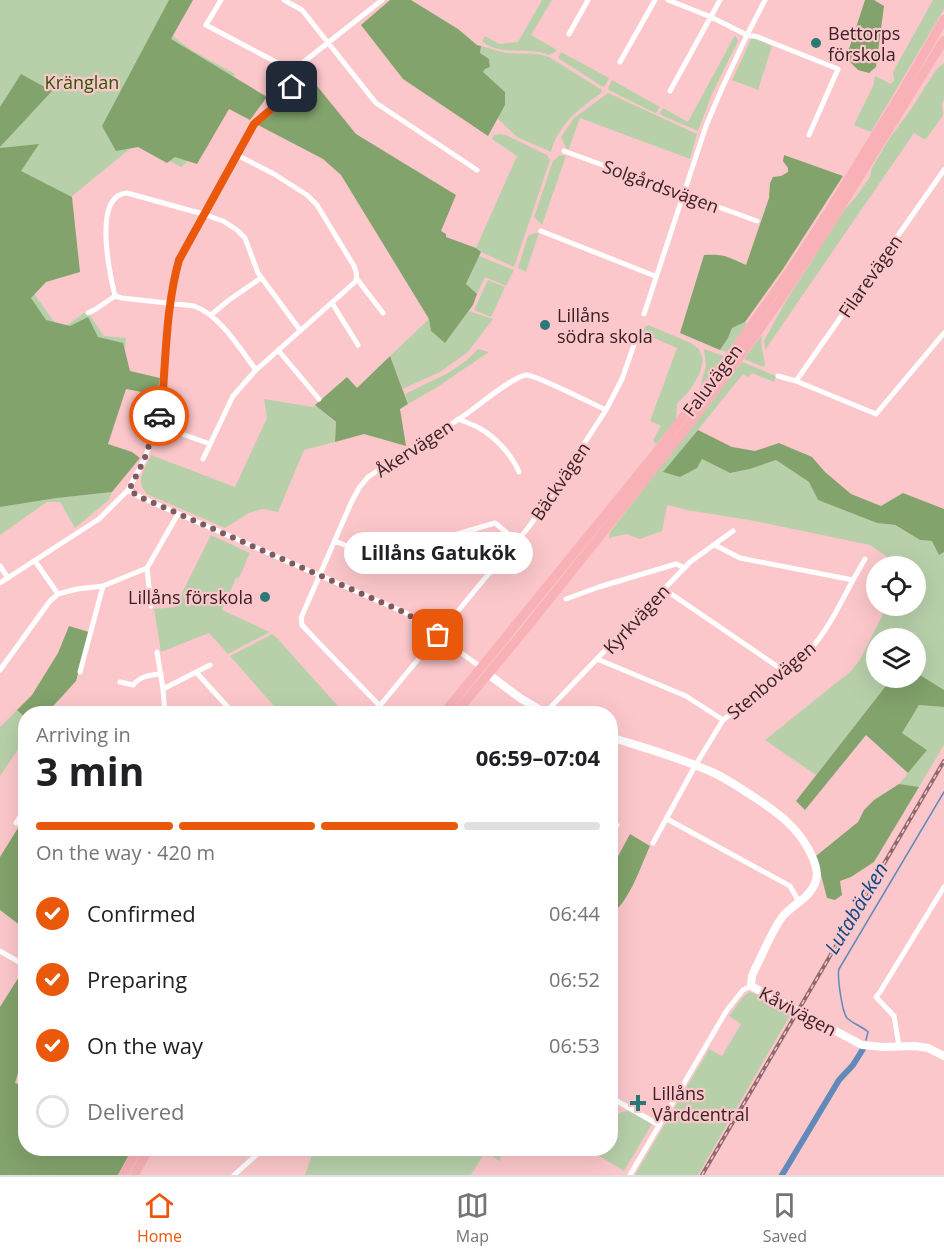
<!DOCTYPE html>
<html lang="en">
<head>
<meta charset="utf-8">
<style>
  :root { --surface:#fff; --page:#f2f2f2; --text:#202124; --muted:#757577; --line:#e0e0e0; --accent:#ea580c }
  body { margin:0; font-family:"Open Sans",sans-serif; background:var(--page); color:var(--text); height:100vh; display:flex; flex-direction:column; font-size:22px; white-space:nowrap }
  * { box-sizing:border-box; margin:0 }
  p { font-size:20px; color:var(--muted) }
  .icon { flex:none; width:33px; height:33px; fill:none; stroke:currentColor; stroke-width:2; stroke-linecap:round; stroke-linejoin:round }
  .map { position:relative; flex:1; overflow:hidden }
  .panel { position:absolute; left:18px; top:706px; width:600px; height:450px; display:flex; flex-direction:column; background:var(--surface); border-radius:24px; box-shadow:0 6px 24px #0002 }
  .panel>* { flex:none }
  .tools { position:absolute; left:866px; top:556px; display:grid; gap:12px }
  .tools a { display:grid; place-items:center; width:60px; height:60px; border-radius:50%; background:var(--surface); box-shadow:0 6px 24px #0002; font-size:30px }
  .pin { position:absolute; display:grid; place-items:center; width:51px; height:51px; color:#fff; margin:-26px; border-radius:12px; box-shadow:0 3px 9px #0006 }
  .courier { position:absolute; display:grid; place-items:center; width:60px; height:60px; margin:-30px; border:4px solid #ea580c; border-radius:50%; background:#fff; color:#222; box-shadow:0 2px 8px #0007 }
  .bubble { position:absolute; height:42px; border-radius:21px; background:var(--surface); box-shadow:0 6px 24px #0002; font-size:20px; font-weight:700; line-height:42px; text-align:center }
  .head em { font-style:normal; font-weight:700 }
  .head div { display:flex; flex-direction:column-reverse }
  .head { display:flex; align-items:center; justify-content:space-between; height:102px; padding:0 18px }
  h1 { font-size:39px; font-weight:700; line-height:45px }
  .bar { display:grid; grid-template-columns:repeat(4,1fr); gap:9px 6px; align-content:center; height:72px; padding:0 18px }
  .bar i { height:8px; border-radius:4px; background:var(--line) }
  .bar .active { background:var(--accent) }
  .bar p { grid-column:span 4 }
  ol { padding:0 18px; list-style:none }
  li { display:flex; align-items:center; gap:18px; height:66px }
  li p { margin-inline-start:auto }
  li .icon { padding:6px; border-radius:50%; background:var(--accent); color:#fff; stroke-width:4 }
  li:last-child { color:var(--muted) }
  li i { width:33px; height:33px; border:3px solid var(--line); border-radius:50% }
  .menu { display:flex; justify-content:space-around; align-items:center; height:84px; border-top:2px solid var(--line); background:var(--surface); font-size:16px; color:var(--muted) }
  .menu a { display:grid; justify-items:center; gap:3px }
  .menu .active { color:var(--accent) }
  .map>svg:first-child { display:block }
  .green { fill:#b8d0aa }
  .forest { fill:#82a36c }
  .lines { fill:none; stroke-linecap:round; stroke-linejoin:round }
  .stream { stroke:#618abb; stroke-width:1.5 }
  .canal { stroke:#618abb; stroke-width:6 }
  .street { stroke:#fff; stroke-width:5 }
  .secondary { stroke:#fff; stroke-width:8 }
  .highway { stroke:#f8b1b7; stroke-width:9 }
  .rail-casing { stroke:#906b6e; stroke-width:4 }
  .rail { stroke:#fcc7cb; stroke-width:1.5; stroke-dasharray:4.5; stroke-linecap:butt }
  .done { stroke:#7e5b5e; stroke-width:6; stroke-dasharray:0 10.8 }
  .route { stroke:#ea580c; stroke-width:8 }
  .poi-dot { fill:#2d7776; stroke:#fcc7cb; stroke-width:2 }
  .labels { text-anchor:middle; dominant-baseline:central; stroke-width:4.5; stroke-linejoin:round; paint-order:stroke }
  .poi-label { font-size:18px; fill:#3a2123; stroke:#fcc7cb; text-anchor:start }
  .park-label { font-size:18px; fill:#2c5500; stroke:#fcc7cb }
  .street-label { font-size:18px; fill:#3a2123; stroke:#fcc7cb }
  .water-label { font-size:20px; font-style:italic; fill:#0c4885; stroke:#fcc7cb }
</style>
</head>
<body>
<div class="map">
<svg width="944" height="1175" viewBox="0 0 944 1175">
  <rect width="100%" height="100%" fill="#fcc7cb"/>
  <path class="green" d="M0,0H184L167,32L193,51L235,74L186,163L181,167L137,143L71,197L32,291L60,330L87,311L104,336L126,338L122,387L0,502Z
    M542,0H552L531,35L557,50L555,52L549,55C532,48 515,53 498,49C493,48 488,45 484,43L482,41L485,36L499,44L518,42Z
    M933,0H944V9L871,132L854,125L873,86L875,76L891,84L894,80L893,72Z
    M735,35L738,41L712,94L698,131L661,115L660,113L663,108L688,122Z
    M752,37L772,46L758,90L732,80Z
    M481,46L506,53L538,54L549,57L602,90L601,93C578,110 559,123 551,152L517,137L497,118L505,105V92L482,72L485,69L490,67L489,59L480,53Z
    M561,52L609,78L605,86L603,87L561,60L558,58Z
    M944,63V99L942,104L943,116L925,140L914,133L765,350L764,341L786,301L845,209L856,197L870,177L872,168L889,139L909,112L936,70Z
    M612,80L660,107L657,112L655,113L609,90L608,88Z
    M608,93L697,134L690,159L580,118L568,151L561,137L574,118Z
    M501,134L506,135L547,155L550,160L514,267L481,252L476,248L517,156L492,139L494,135Z
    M560,155L566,156L542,225L534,217L553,161Z
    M535,233H539L526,272L518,268L528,236Z
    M479,256L514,270L506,286L485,277L477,294L466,285Z
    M488,280L505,287L491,317L474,310Z
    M469,311L493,319L468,352L440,372L403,389L390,356L429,319L431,331L445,342Z
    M745,322L747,325L727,352L720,350L728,338L732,328Z
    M648,325L691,343L699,349L703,360L700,373L690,390L677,404L676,420L656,444L653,440L661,426L650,421L677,348L642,333L645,327Z
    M761,336L762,337L761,343L765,364L764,367L744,359Z
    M478,349L489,352L436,388L408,404L405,394L448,373L467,360Z
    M704,349L724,356L700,387L706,366Z
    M742,362L776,376L774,382L752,373L748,377L743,374L664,472L702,459L730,473L750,469L776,460L809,482L818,500L877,523L894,525L920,540L933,541L939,554L944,552V690L915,672V639H876V678H892L816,775L765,740L851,671L860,660L887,606H915V567H902L870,545L755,521L687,510L667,505L662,531L640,539L626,534L609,538L610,532Z
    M264,399L313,407L315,405L336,423L335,442L304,450L278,512L262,509L249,513L225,528L147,494C134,481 145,469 151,455L235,487L267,418Z
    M112,492L109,500L75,528L60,502H47L0,535V507L57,498Z
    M211,535L250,553L239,578H236L222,610L270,632L228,654L209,633L161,652L154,609L175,607Z
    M272,634L276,637L345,714H328L325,711L321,714H281L230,656Z
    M919,705L944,707V745L919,787L899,784L927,750L902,733Z
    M17,710L25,717V739L0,776V727Z
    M750,992L759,995L792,1012L698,1175H635L709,1049L722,1056L741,1024L729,1016L743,997Z
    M629,1111L652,1124L624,1171L588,1149H610L611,1118L622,1112Z
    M314,1149H500V1161L485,1152L471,1175H305Z"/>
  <path class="forest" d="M169,0H193L171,39L267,97L250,120L229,109L197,164L175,157L167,163L138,147L116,151L102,126Z
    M390,0H411L458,29L477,45L481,46L480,53L489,59L490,67L485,69L483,72L505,92V105L488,136L403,79L361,25Z
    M865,0H874L884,6L876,67L869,73L858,70L851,63L848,52Z
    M304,70L356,134L456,195L441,231L446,234V237L476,248L481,252L466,284L477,294L473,305L445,343L431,331L429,319L341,175L323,159L258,125C272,114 289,102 298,86C300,82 300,76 302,72Z
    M21,74L52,91L0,147V107Z
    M39,144L21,171L72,197L80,272L46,282L31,298L46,320L70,326L88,317L98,337L123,343L130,371L160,378L157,395L126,389L108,444L132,452L140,458L112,492L57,498L0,507V148Z
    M784,155L843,176L783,269L745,322L732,328L728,338L720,350L680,333L704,255C725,254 728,257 746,265L769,198L770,183L773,177L781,176L788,172V168L783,161Z
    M390,356L408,404L400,409L406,446L364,434L335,442L336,422L315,405L347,377L357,388Z
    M698,430L732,447L755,451L779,443L812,457L825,472L851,494L881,506L903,493L944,509V552L939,555L932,541L920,540L895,525L877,523L818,500L809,482L776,460L750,469L730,473L702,459L697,468L680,477L663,472Z
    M69,626L89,632L76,681L46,714H26L25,717L17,710L32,695L58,653Z
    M915,672L944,690V707L919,705L902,733L927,750L908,773L866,735L805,810L796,801L892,678H915Z
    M899,784L919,787L874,862L851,877L840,881L842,895L835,900L827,898L816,856L858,822L864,810L874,800Z
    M18,828L25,833V929L0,910V857Z
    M630,834L650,846C639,870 631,898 611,915V875L616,860Z
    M22,972L25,973V1049L15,1083L25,1086L26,1149H132L118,1175H0V1007Z"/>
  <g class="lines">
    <path class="stream" d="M866,1040L868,1032C862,1026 853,1024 847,1018C842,1012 837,976 839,969L944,792"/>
    <path class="canal" d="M782,1175L839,1080L853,1065L863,1049"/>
    <path class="street" d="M221,0L206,25L291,70L296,68L382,0
      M284,0L302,10L376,103L477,170
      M668,0L711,17L747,35L758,37L838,69L809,135
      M569,34L588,0
      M620,62L655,0
      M670,91L720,0
      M564,151L757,221
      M541,231L655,276
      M357,279L383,313
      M332,303L358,345
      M88,313L96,309L115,296
      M644,314L706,126L723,86L747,35L765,0
      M211,315L229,300L261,278
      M278,350L319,399
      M256,370C240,349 220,315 194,306L122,298L115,296C110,275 92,195 127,193L203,214L223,221L237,230L245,238L258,273L300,330
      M778,376L796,381L876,414L944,333
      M796,381L944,170
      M458,419C466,422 474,425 481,429C496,438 512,455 519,472
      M157,425L210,444
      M203,459L233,396L256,370L355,282C358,276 356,271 354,266L317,205L307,195L274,174L237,155
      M128,490L140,497L406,613L482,668
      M335,541L375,558L495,523L517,541
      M715,545L740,558L853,580L865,559
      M35,561L58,594
      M0,566L8,578
      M147,568L151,606
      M0,583L99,519L128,490L144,460L157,425L162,404C166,356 166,307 179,260L254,124C272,110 298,93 296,68
      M664,589L784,671
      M566,599L599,587L676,564L685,568
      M157,652L163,689L165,714
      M597,659L686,696L723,720
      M0,670L50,601L58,594L77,589L103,586L147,568L178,514
      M80,672L103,586
      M196,672L234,714
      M120,682L133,685C141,676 149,675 161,674
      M163,689L210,665
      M380,706L315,639L302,625L301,618L351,503L359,488L368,477C400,456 433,436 465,415C478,406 512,377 526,375C534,374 595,405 606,410
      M373,714L481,583L528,528L543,507L606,410L622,379L636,339
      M544,714L690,562L733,531
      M667,819L790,886L799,902
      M610,821L617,825
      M16,823L26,807
      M653,843L695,766L723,720L807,653C827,632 839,606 853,580
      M0,951L26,966
      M899,1046L894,1016L876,997L880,992L944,887
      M610,1097L659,1125
      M234,1175L263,1149
      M630,1175L727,1010L743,990L751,986"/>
    <path class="secondary" d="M488,674L520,698L547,714
      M610,737C645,748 681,758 714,773C729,780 743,790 757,799C779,814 796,826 809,850C813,858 819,870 816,880C811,898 794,903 783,916C773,928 763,954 755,969L752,976L751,986L862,1045L883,1047L915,1046L928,1048L944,1056"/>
    <path class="highway" d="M443,714L654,455L734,350L797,260L825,217L903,90L944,19
      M455,714L524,631L681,435L734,365L781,299L826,231L944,40
      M123,1175L138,1149
      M134,1175L149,1149"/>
    <g class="rail-casing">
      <path id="rail" d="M702,1175L944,761"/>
    </g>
    <use href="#rail" class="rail"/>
  </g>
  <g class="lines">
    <path class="done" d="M159,416L144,460L129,490L140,497L406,613L438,635"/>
    <path class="route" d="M159,416L162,404C166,356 166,307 179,260L254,124L281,101L292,87"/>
  </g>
  <g class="poi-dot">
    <circle cx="816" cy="43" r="6"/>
    <circle cx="545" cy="325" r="6"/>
    <circle cx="265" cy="597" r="6"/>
    <path d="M635 1094h6v6h6v6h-6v6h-6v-6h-6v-6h6z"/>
  </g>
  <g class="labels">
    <g class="poi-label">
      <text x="828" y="33">Bettorps<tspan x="828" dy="21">förskola</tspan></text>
      <text x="557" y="315">Lillåns<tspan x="557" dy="21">södra skola</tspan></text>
      <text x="253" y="597" text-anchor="end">Lillåns förskola</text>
      <text x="652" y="1093">Lillåns<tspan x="652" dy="21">Vårdcentral</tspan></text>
    </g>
    <g class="park-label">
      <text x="82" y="82">Kränglan</text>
    </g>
    <g class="street-label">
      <text transform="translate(661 186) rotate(20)">Solgårdsvägen</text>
      <text transform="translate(870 276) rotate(-55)">Filarevägen</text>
      <text transform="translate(712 380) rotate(-53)">Faluvägen</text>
      <text transform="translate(414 448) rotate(-33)">Åkervägen</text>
      <text transform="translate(560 481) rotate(-56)">Bäckvägen</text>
      <text transform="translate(636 619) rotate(-47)">Kyrkvägen</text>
      <text transform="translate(771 680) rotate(-40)">Stenbovägen</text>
      <text transform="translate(798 1011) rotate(28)">Kåvivägen</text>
    </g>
    <g class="water-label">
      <text transform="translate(856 908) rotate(-59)">Lutabäcken</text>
    </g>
  </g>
</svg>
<div class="tools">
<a><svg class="icon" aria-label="locate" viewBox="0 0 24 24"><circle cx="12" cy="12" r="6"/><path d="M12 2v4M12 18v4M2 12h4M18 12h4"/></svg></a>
<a><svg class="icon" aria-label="layers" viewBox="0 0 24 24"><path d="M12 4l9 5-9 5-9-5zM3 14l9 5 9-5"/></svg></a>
</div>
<div class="pin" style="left:438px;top:635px;background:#ea580c"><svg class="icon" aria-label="bag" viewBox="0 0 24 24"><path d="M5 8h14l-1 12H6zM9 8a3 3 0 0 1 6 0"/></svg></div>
<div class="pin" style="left:292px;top:87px;background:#1f2937"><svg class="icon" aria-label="home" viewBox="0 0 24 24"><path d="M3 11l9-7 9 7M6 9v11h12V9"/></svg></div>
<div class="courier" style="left:159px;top:416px"><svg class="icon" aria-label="car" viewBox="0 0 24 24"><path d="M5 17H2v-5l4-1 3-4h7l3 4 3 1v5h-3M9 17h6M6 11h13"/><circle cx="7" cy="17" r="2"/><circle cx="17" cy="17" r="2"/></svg></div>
<div class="bubble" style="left:344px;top:532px;width:189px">Lillåns Gatukök</div>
<section class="panel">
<div class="head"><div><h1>3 min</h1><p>Arriving in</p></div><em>06:59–07:04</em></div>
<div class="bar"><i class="active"></i><i class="active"></i><i class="active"></i><i></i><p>On the way · 420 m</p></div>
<ol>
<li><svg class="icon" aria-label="check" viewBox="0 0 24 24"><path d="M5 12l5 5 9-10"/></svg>Confirmed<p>06:44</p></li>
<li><svg class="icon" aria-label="check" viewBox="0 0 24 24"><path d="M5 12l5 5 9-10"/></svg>Preparing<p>06:52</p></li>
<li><svg class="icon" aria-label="check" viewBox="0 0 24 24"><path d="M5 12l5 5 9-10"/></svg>On the way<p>06:53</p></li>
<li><i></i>Delivered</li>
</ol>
</section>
</div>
<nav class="menu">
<a class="active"><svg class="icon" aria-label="home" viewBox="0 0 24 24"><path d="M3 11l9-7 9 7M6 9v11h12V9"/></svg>Home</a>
<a><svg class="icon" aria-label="map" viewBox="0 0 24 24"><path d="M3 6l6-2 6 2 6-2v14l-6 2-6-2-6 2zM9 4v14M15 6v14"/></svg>Map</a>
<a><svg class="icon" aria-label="saved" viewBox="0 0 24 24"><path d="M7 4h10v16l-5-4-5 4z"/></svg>Saved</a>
</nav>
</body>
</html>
